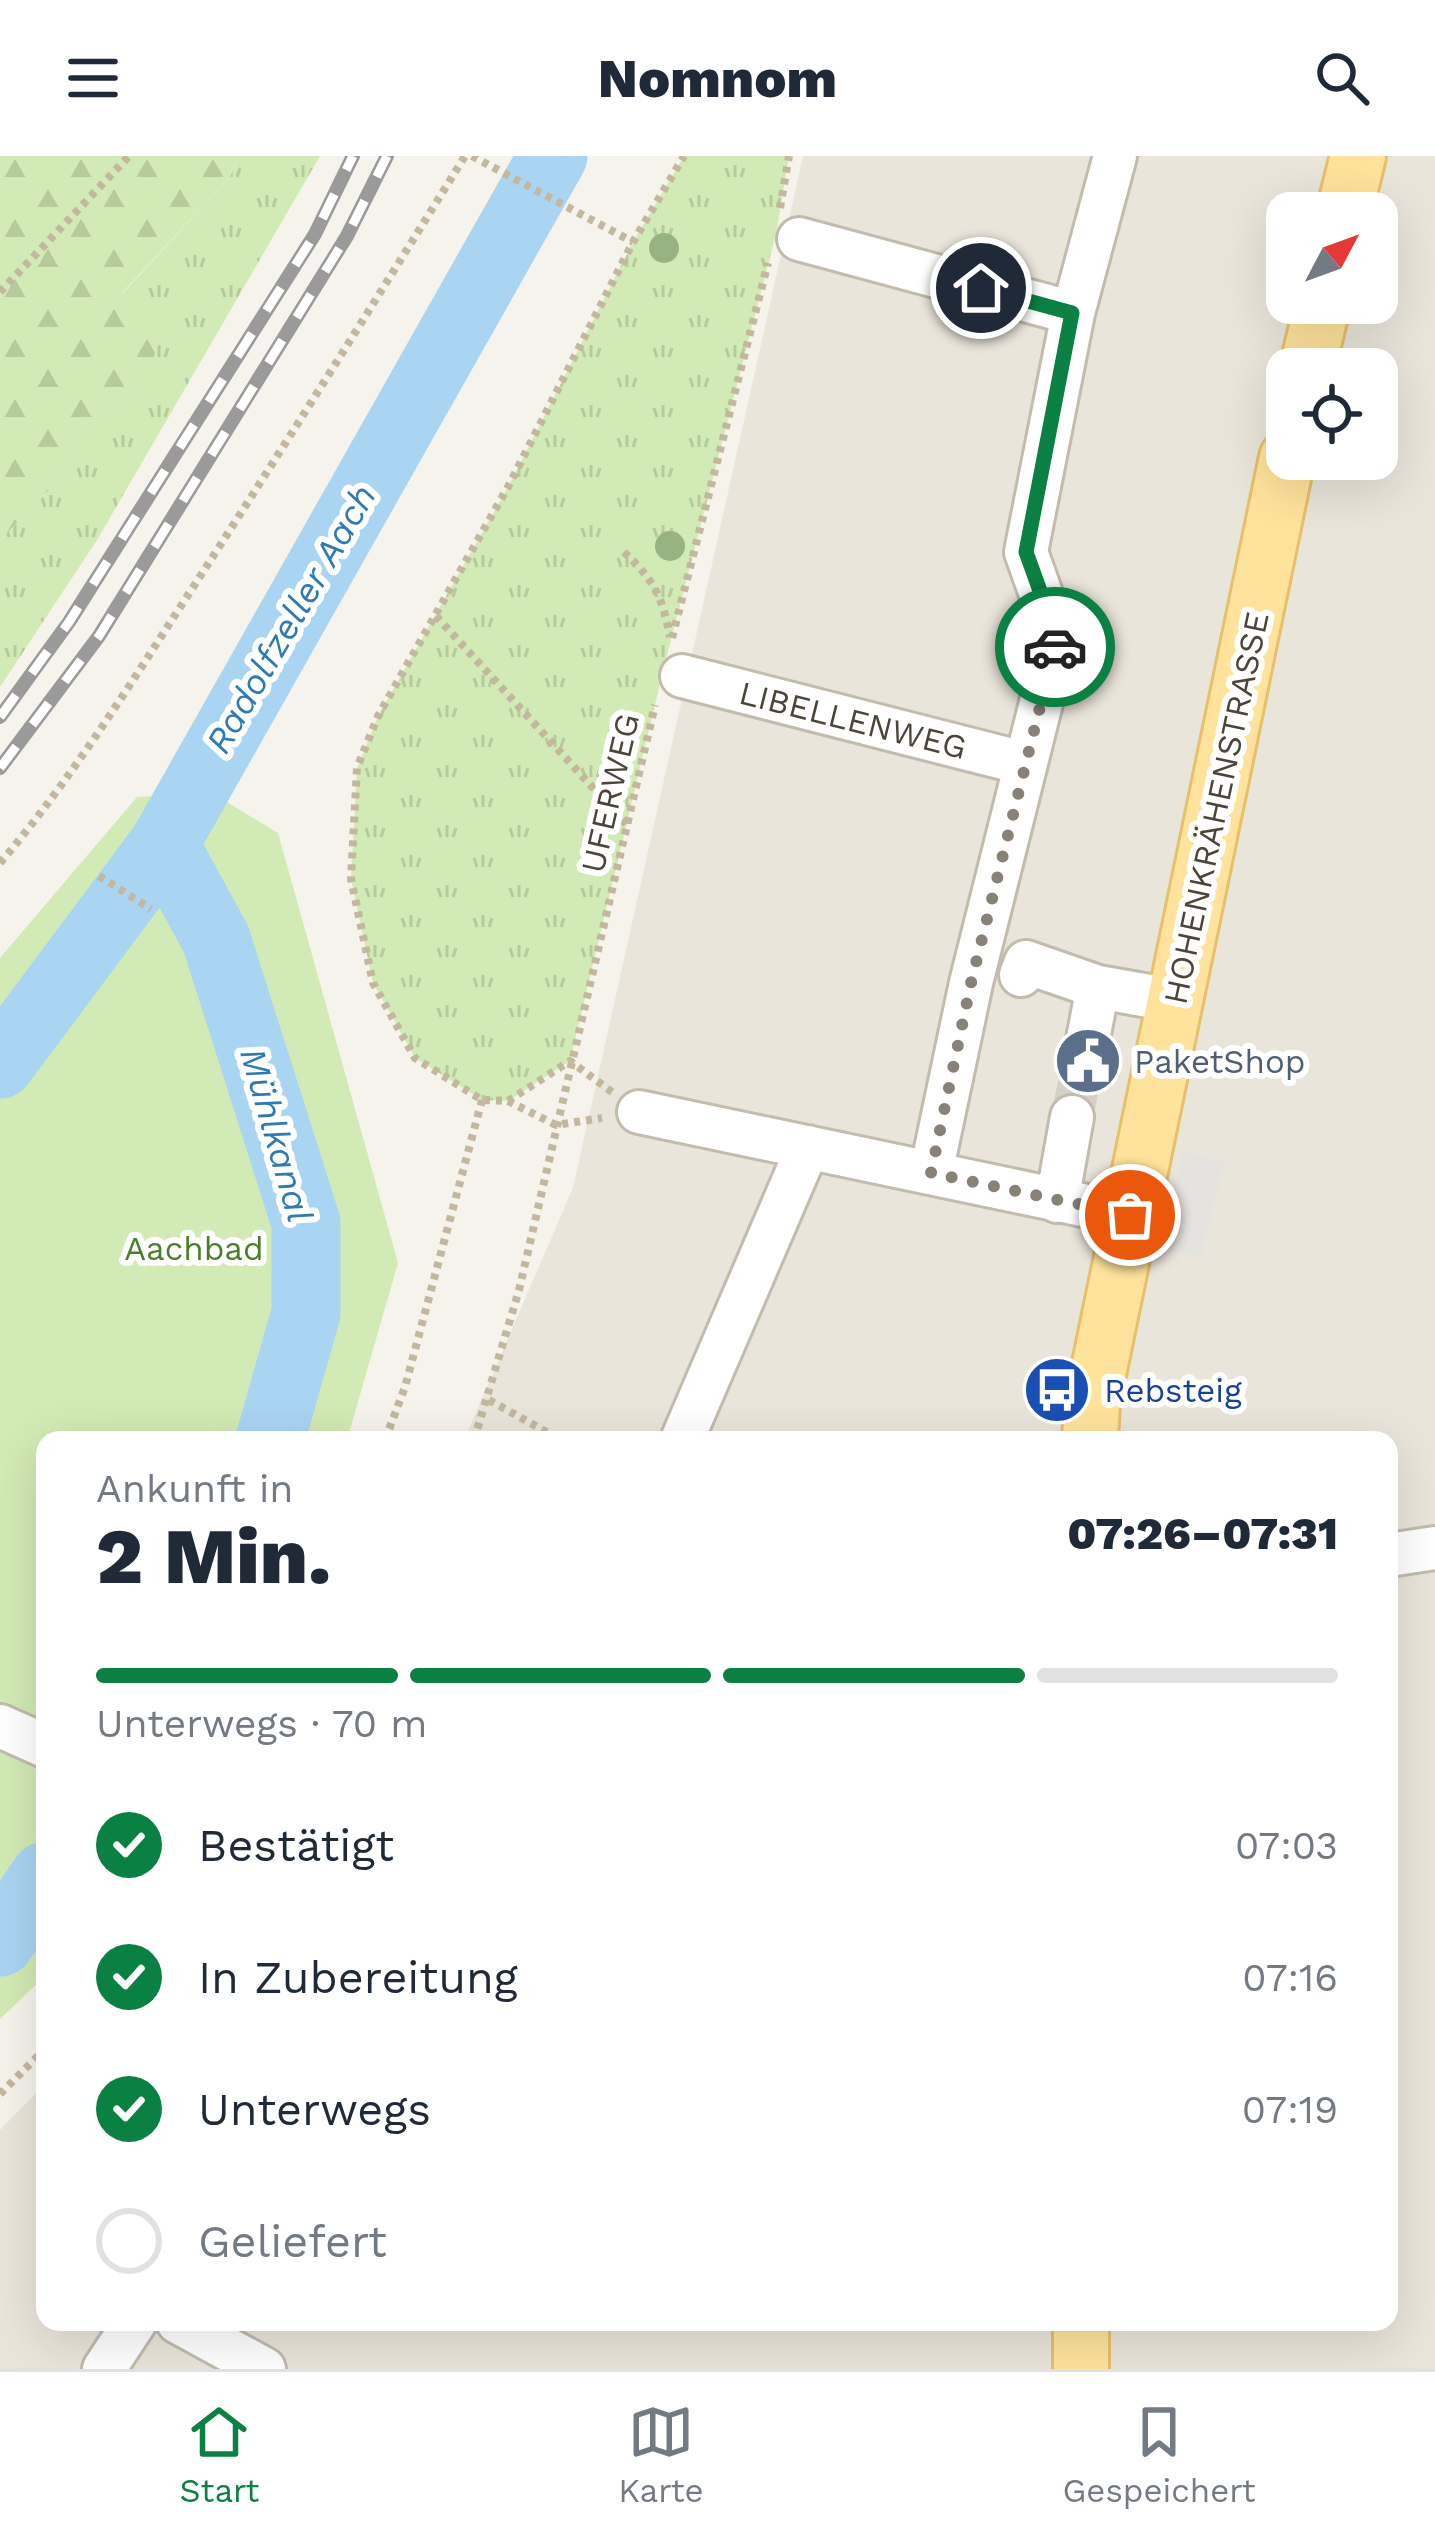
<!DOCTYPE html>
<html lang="de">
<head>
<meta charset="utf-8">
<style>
  :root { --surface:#fff; --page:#f6f6f7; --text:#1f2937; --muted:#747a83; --line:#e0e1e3; --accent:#0b8043 }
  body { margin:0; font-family:"Work Sans",sans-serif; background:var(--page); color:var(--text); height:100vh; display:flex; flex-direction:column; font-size:45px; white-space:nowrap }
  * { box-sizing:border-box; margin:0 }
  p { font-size:39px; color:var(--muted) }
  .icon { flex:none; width:66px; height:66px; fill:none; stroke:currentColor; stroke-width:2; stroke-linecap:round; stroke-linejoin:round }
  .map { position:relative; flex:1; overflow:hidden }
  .details { position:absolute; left:36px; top:1275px; width:1362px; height:900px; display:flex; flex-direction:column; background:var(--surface); border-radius:24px; box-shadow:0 12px 48px #0002 }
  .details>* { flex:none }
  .needle { width:78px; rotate:49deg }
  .tools { position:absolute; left:1266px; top:36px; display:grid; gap:24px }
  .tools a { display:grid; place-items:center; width:132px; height:132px; border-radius:24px; background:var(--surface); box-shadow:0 12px 48px #0002; font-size:60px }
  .pin { position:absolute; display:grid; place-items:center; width:102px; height:102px; color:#fff; margin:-51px; border:6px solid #fff; border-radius:50%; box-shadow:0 3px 12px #0007 }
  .courier { position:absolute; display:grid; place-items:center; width:120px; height:120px; margin:-60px; border:9px solid #0b8043; border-radius:50%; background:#fff; color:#222; box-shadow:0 3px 15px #0007 }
  .summary em { font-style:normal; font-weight:800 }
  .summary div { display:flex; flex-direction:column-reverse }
  .summary { display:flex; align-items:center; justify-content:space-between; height:204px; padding:0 60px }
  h1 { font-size:78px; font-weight:800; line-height:90px }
  .bar { display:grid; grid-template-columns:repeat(4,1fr); gap:18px 12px; align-content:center; height:144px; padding:0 60px }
  .bar i { height:15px; border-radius:9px; background:var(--line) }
  .bar .on { background:var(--accent) }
  .bar p { grid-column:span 4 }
  ol { padding:0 60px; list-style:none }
  li { display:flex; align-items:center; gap:36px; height:132px }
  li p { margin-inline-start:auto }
  li .icon { padding:12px; border-radius:50%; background:var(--accent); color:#fff; stroke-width:4 }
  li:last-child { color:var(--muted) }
  li i { width:66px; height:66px; border:6px solid var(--line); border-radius:50% }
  header { display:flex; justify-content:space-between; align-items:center; height:156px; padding:0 60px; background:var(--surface); font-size:54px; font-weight:800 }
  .tabs { display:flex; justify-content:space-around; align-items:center; height:168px; border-top:3px solid var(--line); background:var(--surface); font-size:33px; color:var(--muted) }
  .tabs a { display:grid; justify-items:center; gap:6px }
  .tabs .on { color:var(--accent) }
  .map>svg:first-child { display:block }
  .residential { fill:#eae5da; fill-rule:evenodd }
  .grass { fill:url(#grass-tufts) }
  .forest { fill:url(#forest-firs) }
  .park { fill:#d2eab5 }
  .parking { fill:#e5e3e0 }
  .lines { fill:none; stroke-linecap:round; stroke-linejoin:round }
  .river { stroke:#a9d4f2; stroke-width:69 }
  .minor-tunnel { stroke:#d4d0c8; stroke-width:42; stroke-dasharray:42 21; stroke-linecap:butt }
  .minor-casing { stroke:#c2bbae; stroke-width:48 }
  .major-casing { stroke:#e6c16a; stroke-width:60 }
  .path { stroke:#c4b79f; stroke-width:8; stroke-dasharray:6 6; stroke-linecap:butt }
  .minor { stroke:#fff; stroke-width:42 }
  .major { stroke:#ffe39c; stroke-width:54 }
  .rail-casing { stroke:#9a9a9a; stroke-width:14 }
  .rail { stroke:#fff; stroke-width:9; stroke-dasharray:27; stroke-linecap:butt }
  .tree { fill:#97b381 }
  .done { stroke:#878178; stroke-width:12; stroke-dasharray:0 21.6 }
  .route { stroke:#0b8043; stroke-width:15 }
  .labels { text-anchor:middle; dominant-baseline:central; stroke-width:12; stroke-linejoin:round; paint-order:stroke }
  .street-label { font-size:33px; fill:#4b4439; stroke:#fff }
  .service-label { font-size:33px; fill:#4e5e75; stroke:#fff; text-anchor:start }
  .park-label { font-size:33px; fill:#4a7f2a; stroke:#fff }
  .transit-label { font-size:33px; fill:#164399; stroke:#fff; text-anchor:start }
  .water-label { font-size:36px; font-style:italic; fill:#2e7ab2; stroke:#fff }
</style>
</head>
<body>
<header><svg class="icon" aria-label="menu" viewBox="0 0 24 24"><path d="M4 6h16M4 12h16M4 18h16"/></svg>Nomnom<svg class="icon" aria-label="search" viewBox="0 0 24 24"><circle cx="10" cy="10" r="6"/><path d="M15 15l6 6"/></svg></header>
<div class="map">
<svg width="1435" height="2213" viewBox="0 0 1435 2213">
  <defs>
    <pattern id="grass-tufts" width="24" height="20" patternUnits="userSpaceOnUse" patternTransform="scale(3)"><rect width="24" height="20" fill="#d2eab5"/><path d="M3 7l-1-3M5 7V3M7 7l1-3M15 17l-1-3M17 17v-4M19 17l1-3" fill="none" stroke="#b6ca9c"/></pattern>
    <pattern id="forest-firs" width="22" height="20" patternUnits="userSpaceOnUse" patternTransform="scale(3)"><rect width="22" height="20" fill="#d2eab5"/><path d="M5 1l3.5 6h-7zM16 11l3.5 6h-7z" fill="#b6ca9c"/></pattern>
  </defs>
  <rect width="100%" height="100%" fill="#f6f3ec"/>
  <path class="residential" d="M803,0H1435V2213H0V1974L45,1928V2166H1389V1284H464L573,1032ZM1287,57H1377V147H1287ZM1287,213H1377V303H1287Z"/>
  <path class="grass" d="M238,0H320L97,384L0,531V384L53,330L73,278L141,228L122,138L230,21Z
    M684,0H789L776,78L663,515L570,905L508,945L482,944L415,902L373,827L351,723L357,612L378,560L509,329L633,86Z"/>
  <path class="forest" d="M0,0H238L230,21L122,137L161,183L141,228L73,278L53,330L0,384Z"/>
  <path class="park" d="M212,637L278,677L398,1107L347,1284H45V1820L0,1863V802L137,641Z"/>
  <path class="parking" d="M1183,996L1224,1006L1201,1101L1160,1091Z"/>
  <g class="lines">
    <path class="river" d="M164,688L216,783L306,1067V1157L270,1284
      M0,908L164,688L553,0
      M0,1786L45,1720"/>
    <path class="minor-tunnel" d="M1072,961L1088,883"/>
    <g class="minor-casing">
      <path id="minor" d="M799,83L1073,157
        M682,520L1023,607
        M1021,819L1026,806L1098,831
        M1088,883L1098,831L1177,845
        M639,956L1130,1059
        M931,1017L971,827L1057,483L1026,396L1073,157L1115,0
        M1057,1045L1072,961
        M682,1284L808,991
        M1389,1399L1435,1392
        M0,1570L45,1590
        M178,2166L264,2213
        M104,2213L135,2166"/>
    </g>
    <g class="major-casing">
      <path id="major" d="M1344,57L1358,0
        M1307,213L1323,147
        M1090,1284L1092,1247L1287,302
        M1081,2213V2166"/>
    </g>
    <path class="path" d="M472,0L633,86
      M780,52L789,0
      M0,136L129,0
      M624,396C654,425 662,439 670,481
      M436,460L627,669
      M672,482L768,107
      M0,707C71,624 129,530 188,439C282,294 374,147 465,0
      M99,720L151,753
      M612,936L570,905L508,945L482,944L415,902L373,827L351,723L357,612L378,560L509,329L633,86L684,0
      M508,945L556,969L602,962
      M489,1244L561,1284
      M385,1284L405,1231L482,944
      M474,1284L519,1134L655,549
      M0,1938L45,1893"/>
    <use href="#minor" class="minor"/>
    <use href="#major" class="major"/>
    <g class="rail-casing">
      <path id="rail" d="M0,561L69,466L315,78L353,0
        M0,612L99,480L347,80L387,0"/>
    </g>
    <use href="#rail" class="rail"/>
  </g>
  <g class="tree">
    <circle cx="664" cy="92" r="15"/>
    <circle cx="670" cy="390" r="15"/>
  </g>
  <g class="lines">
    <path class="done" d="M1055,491L971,827L931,1017L1130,1059"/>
    <path class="route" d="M981,132L1072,157L1026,396L1057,482L1055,491"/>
  </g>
  <defs>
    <g id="civic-disc" transform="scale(3.45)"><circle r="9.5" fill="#5c6f8a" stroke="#fff"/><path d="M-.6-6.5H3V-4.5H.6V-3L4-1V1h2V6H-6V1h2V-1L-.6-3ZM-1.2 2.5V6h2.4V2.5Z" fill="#fff"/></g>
    <g id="bus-disc" transform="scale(3.45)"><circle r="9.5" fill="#1a4fb4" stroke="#fff"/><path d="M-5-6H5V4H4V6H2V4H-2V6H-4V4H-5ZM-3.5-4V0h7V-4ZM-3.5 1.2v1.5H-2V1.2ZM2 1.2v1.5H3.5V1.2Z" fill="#fff"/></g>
  </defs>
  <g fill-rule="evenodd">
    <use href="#civic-disc" x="1088" y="905"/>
    <use href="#bus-disc" x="1057" y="1234"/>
  </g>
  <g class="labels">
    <g class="street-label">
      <text transform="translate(853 564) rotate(14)">LIBELLENWEG</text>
      <text transform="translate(610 637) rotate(-77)">UFERWEG</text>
      <text transform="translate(1216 652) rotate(-78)">HOHENKRÄHENSTRASSE</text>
    </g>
    <g class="service-label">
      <text x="1134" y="905">PaketShop</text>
    </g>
    <g class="park-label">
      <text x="194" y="1092">Aachbad</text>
    </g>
    <g class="transit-label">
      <text x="1104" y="1234">Rebsteig</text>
    </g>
    <g class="water-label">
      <text transform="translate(291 463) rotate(-60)">Radolfzeller Aach</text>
      <text transform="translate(276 979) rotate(74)">Mühlkanal</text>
    </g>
  </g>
</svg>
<div class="tools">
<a><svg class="needle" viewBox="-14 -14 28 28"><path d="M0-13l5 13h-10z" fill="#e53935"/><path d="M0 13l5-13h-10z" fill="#747a83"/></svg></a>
<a><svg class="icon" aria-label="locate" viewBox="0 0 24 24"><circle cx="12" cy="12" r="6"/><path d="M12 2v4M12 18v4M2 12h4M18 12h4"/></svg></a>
</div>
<div class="pin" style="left:1130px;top:1059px;background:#ea580c"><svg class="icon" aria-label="bag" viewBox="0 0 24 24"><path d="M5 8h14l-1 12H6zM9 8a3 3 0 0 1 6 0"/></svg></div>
<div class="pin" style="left:981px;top:132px;background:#1f2937"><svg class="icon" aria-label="home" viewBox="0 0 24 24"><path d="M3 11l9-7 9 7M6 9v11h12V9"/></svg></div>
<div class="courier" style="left:1055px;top:491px"><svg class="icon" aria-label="car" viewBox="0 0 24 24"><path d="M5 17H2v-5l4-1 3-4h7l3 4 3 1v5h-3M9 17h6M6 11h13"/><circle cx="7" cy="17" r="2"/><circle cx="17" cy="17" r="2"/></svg></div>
<section class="details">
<div class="summary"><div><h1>2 Min.</h1><p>Ankunft in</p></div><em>07:26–07:31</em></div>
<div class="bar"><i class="on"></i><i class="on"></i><i class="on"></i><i></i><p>Unterwegs · 70 m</p></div>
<ol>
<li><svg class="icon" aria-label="check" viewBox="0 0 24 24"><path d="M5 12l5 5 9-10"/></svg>Bestätigt<p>07:03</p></li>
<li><svg class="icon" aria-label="check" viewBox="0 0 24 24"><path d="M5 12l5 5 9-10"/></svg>In Zubereitung<p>07:16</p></li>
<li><svg class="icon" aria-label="check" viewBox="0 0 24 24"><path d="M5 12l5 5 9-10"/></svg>Unterwegs<p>07:19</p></li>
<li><i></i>Geliefert</li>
</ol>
</section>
</div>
<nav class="tabs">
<a class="on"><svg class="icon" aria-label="home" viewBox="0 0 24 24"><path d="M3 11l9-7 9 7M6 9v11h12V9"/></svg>Start</a>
<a><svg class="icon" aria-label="map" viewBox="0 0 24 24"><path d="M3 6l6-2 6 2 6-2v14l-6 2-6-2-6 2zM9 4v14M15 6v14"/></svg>Karte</a>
<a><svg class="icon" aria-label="saved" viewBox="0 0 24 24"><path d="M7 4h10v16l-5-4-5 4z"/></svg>Gespeichert</a>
</nav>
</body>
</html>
